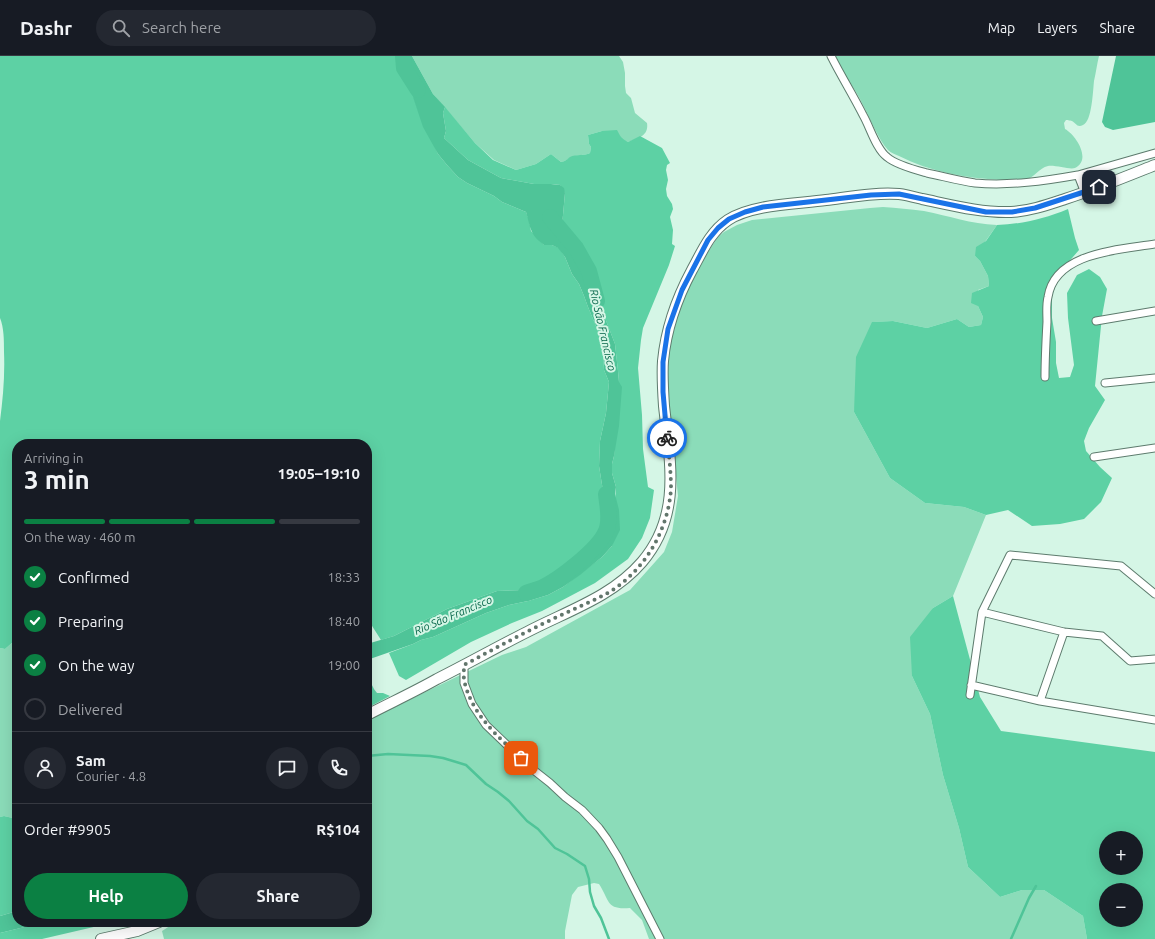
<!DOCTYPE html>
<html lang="en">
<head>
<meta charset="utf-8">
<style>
  :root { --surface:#171b24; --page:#242831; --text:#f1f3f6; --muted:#9ea1a6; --line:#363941; --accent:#0b8043 }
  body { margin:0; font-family:Ubuntu,sans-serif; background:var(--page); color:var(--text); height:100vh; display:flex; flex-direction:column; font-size:15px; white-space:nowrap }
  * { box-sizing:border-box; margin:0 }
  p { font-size:13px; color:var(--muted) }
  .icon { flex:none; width:22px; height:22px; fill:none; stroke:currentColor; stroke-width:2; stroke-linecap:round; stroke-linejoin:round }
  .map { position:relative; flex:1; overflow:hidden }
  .side { position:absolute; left:12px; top:383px; width:360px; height:488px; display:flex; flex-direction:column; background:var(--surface); border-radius:16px; box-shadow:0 4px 16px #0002 }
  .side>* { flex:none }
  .fabs { position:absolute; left:1099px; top:775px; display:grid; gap:8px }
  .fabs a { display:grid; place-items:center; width:44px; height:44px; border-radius:50%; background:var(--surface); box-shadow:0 4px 16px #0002; font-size:20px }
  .pin { position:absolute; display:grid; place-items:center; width:34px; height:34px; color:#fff; margin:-17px; border-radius:8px; box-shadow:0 2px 6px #0006 }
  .courier { position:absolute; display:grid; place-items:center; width:40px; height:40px; margin:-20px; border:3px solid #1a73e8; border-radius:50%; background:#fff; color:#222; box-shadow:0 1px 5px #0007 }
  .summary em { font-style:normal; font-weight:700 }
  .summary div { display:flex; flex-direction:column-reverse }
  .summary { display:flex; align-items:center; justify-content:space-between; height:68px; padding:0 12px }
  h1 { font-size:26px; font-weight:700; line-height:30px }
  .bar { display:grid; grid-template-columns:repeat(4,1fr); gap:6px 4px; align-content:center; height:48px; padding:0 12px }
  .bar i { height:5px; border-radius:3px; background:var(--line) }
  .bar .active { background:var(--accent) }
  .bar p { grid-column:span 4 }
  .line { display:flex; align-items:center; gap:10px; padding:0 12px; border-top:1px solid var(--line) }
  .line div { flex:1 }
  .round { display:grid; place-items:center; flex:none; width:42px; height:42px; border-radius:21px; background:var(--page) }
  ol { padding:0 12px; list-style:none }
  li { display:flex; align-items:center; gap:12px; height:44px }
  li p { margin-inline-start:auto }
  li .icon { padding:4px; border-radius:50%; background:var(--accent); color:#fff; stroke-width:4 }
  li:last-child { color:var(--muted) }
  li i { width:22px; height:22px; border:2px solid var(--line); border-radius:50% }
  .action { display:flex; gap:8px; margin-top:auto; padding:8px 12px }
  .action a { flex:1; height:46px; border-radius:24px; background:var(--accent); color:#fff; font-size:16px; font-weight:700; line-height:46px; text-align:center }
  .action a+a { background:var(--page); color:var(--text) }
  header { display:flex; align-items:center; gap:24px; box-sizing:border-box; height:56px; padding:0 20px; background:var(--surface); border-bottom:1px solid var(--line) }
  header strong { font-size:19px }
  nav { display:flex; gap:22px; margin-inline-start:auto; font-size:14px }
  .search { width:280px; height:36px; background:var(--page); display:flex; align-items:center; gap:10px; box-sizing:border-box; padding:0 14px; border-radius:22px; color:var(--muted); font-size:15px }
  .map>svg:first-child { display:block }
  .green { fill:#8bdcb9 }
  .forest { fill:#5dd1a4; fill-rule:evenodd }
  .water { fill:#4fc498 }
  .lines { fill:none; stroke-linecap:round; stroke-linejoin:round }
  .stream { stroke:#4fc498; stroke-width:2.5 }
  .river { stroke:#4fc498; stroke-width:16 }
  .street-casing { stroke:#5d7b6d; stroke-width:9 }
  .secondary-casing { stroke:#5d7b6d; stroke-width:12 }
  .street { stroke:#fff; stroke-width:7 }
  .secondary { stroke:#fff; stroke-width:10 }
  .done { stroke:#62766c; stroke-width:4; stroke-dasharray:0 7.2 }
  .route { stroke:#1a73e8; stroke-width:5 }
  .labels { text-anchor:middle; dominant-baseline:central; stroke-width:4; stroke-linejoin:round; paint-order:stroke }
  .water-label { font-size:11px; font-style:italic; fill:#046548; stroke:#d5f6e6 }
</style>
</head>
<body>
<header>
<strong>Dashr</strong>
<div class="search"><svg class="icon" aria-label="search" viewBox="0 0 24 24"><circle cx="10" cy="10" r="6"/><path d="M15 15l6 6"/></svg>Search here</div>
<nav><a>Map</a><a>Layers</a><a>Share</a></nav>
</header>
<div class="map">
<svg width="1155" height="883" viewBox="0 0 1155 883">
  <rect width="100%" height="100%" fill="#d5f6e6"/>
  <path class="green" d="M412,0H619L623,6L625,17V30L626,37L631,42L635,57L647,67C649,80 638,82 628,86L623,84L619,79L602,75L588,79L589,88L591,91L590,97C584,100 576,98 570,102C566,104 566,105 561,106L551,98L536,108L516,114L494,104L475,87L433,38Z
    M833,0H1099C1097,8 1096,16 1094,25C1093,34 1092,66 1083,69C1077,72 1076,67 1072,65C1072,65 1067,64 1066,64L1064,67L1065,73C1076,79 1092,104 1075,112C1070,114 1056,109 1048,110C1039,112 1034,122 1025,124C1017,125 1009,124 1001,124C966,122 930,116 899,100C895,98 891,97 888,94C878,83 870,62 863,49C858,38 851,28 844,18C841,12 836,6 833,0Z
    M883,151C897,152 910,153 924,155C950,160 970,168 997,169L975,200L980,205L988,220L989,230L978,234V250L983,261L981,269L969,271L957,263L927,272L893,265L873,266L854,356L890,422L925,447L964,451L986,459L953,540L933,552L912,620L930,658L943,719L959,772L968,811L1000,841L1022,834H1044L1083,860L1087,883H649L642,864L630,852C606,854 610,845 599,828L594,827L578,831L572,839L565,875V883H164L162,875L176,866H367V664L502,599L526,591L630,534L664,496L672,476L678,440L666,320L672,266L692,223L708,196L718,181L724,176L737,169L752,164L870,152Z
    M13,586L17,587V763L4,760L0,761V592L5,593Z"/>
  <path class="forest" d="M0,0H401L406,14L410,30L418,54L438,98L447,109L458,121L467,127L494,140L502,146L526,156L529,164L531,175L544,189H552L559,192L565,201L572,218L579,228L584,240L588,251L598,275L603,292L604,314L609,326L606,357L600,385L599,410L603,435V445L609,461L611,472L608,482L603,489L591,500L553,527L539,531L524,534L497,535L447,553L394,580L381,584L367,562V388H17V587L13,586L5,593L0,592V365C3,342 5,319 4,296C4,284 4,272 0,262Z
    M445,51L475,87L493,104L516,114L536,108L551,98L561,106C566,105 566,104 570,101C576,98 584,100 590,97L591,91L589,88L588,79L602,75L617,74C620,80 622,83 628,86L640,80L662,92L670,107L667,109L666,114L668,124L666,133L667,140L672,148L673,153L670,161L673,174L672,188L675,190L669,209L643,272L641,284L638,312L642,359L643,393L648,431L654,434L650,462L642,482L628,503L595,527L542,555L512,567L471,586L406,624L399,620L389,597L413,588L421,584L433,581L486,557L509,549L528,545L548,539L563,531L602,501L612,490L616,431L612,417V408L614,400L619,326L618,315L615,288L597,241L594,229L566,184L562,170L565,137L560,129L552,128H534L501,122L468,104L444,82L446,75L443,57Z
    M1068,153L1075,182L1079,194L1066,209L1057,226L1052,240V262L1056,286V307L1059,322L1070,321L1074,309L1068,262L1067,237L1077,219L1089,213L1100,221L1107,233L1102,260L1095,330L1105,344L1089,372L1084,385L1086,395L1100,411L1112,422L1101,446L1084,463L1060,468L1032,470L1008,454L986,459L964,451L925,447L890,422L854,356L856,301L872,266L893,265L927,272L957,263L969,271L981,269L983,261L978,250L971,247L972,237L989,230L988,220L980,205L975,200L976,191L986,185L997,169C1022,168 1044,163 1068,153Z
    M953,540L980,641L1001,675L1155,696V883H1087L1083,860L1044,834H1022L1000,841L968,811L959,772L943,719L930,658L912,620L910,581L933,552ZM1106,782H1136V812H1106ZM1106,834H1136V864H1106Z
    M367,604C370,615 368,627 377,637H383L390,640L367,652Z
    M4,760L17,763V855L0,860V761Z
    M45,866H111L98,870L42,883H0V877Z"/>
  <path class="water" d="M401,0H412L433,38L445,51L443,57L446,75L444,82L468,104L501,122L534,128H551L560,129L564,132L565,137L562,170L566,184L594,229L597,241L615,288L618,315L619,326L622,331L619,370L614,400L612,408V417L616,431L615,438L619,454L620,474L612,490L602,501L580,519L563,531L548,539L528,545L509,549L486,557L433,581L421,584L413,588L367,604V588L394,580L447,553L497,535L524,534L539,531L553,527L591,500L603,489L608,482L611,472L609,461L602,445L603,435L599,410L600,385L606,357L609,326L604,314L603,292L598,275L588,251L584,240L579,228L572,218L565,201L558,192L552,189H544C539,185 534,181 532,176C529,170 528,162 526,156L502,146L494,140L467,127L458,121L447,109L438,98L423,71L413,41L406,14Z
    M1116,0H1155V66L1113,74L1105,71L1102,66Z
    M17,855V866H45L0,877V860Z"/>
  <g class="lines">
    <path class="stream" d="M367,700L388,698L430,700L443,702L466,709L486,728L498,736L509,745L527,765L538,773L555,792L567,798L585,810L589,823L590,836L594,850L601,862L609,883
      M1011,883L1029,842L1036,830"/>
    <path class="river" d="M403,0L404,12L418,34
      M550,161L576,192L589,215L597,245
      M526,537C531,535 536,534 541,532C559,524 599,493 606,475C611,464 607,449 606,438"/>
    <g class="street-casing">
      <path id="street" d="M831,0C841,20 853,39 863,59C870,71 876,93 887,101C896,109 916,114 927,117C942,120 959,125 975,127C1010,130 1044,125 1078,119L1085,137
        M1078,119L1155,97
        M1096,265L1155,255
        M1045,321C1045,302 1046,284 1047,266C1047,258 1046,249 1048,241C1055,196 1119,194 1155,188
        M1105,327L1155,322
        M1094,401L1155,392
        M982,556L1064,576L1102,580L1130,605L1155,603
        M464,609V627L472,648L486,669L531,712L550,727L565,741L582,754L599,772L607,783L618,801L660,883
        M971,629L1040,645L1155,664
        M970,639L982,556L1010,499L1121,510L1155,538
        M1040,645L1064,576"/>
    </g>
    <g class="secondary-casing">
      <path id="secondary" d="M367,659C390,647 414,636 437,623C467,608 497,591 527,576C567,555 612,541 642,506C682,459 670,406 664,350C663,335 662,319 663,305C666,273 677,242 692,214C702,196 710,176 728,164C752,148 798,148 826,144C850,141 876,136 899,138C907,139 914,141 922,143C951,149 981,157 1011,156C1030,155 1047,149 1065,143C1096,133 1125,121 1155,109
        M101,883L137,875L159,866"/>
    </g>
    <use href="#street" class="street"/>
    <use href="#secondary" class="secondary"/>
  </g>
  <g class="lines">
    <path class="done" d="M521,702C498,681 473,659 465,628C463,622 464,615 464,609C494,593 523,577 553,563C571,554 589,547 606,538C643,517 668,476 671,433C671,416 669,399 667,382"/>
    <path class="route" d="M667,382L663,336V306L668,273L682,234L708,184L718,172L729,163L745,156L763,151L871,139L899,138L986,156H1012L1035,152L1099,131"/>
  </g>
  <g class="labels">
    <g class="water-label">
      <text transform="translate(603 274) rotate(77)">Rio São Francisco</text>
      <text transform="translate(453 559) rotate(-23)">Rio São Francisco</text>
    </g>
  </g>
</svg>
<div class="fabs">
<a>+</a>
<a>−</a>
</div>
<div class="pin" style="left:521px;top:702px;background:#ea580c"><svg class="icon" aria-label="bag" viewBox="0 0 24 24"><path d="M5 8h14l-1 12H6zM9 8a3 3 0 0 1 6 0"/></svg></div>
<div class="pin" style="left:1099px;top:131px;background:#1f2937"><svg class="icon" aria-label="home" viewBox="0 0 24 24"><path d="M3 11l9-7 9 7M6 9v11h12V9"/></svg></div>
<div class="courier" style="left:667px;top:382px"><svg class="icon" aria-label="bike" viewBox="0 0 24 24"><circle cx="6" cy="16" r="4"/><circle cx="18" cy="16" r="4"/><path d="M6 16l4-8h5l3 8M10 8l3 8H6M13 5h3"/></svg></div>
<section class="side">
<div class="summary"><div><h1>3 min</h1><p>Arriving in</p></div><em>19:05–19:10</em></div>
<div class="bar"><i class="active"></i><i class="active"></i><i class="active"></i><i></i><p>On the way · 460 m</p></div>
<ol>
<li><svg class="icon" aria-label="check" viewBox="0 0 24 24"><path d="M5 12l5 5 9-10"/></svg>Confirmed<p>18:33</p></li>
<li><svg class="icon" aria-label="check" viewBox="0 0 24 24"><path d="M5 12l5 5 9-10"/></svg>Preparing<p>18:40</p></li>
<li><svg class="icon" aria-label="check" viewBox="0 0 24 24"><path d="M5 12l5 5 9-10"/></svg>On the way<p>19:00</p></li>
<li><i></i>Delivered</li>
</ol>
<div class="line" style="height:72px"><a class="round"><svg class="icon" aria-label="person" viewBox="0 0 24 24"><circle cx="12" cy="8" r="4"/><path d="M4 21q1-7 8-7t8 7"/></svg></a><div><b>Sam</b><p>Courier · 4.8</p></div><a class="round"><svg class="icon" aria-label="chat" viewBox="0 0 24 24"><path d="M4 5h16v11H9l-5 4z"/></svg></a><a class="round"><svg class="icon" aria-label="phone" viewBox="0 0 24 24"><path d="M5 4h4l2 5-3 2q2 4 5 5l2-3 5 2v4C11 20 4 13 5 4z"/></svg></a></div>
<div class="line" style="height:52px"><div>Order #9905</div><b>R$104</b></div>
<div class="action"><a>Help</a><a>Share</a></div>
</section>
</div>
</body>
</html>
